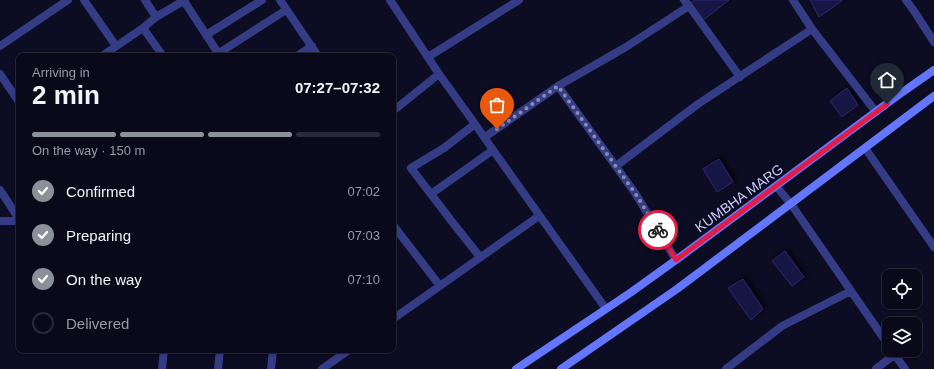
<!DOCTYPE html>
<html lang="en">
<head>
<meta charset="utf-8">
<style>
  :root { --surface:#09091a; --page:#121223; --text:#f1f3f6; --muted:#999aa2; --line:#292a39; --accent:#8c9099 }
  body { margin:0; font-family:Arial,sans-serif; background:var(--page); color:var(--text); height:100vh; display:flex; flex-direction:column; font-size:15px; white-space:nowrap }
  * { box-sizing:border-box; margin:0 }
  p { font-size:13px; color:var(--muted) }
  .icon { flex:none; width:22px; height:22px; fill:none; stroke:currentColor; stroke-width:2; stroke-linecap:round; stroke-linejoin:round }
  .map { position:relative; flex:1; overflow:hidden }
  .panel { position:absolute; left:16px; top:53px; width:380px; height:300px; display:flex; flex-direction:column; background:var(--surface); border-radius:8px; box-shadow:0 1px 3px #0004,0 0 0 1px var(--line) }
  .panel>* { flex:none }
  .tools { position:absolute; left:882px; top:269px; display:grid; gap:8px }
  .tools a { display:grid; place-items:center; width:40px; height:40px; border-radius:8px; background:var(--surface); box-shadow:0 1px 3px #0004,0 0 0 1px var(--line); font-size:20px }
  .pin { position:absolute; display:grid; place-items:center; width:34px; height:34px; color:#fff; margin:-41px -17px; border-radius:50% 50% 50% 0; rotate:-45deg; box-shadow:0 0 4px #0007 }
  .pin .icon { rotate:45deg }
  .courier { position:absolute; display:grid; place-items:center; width:40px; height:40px; margin:-20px; border:3px solid #e11d48; border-radius:50%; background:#fff; color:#222; box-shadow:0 1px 5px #0007 }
  .headline em { font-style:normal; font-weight:600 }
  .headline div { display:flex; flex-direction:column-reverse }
  .headline { display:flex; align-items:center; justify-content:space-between; height:68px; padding:0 16px }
  h1 { font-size:26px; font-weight:600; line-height:30px }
  .bar { display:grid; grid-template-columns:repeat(4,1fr); gap:6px 4px; align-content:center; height:48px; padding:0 16px }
  .bar i { height:5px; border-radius:3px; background:var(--line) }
  .bar .current { background:var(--accent) }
  .bar p { grid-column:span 4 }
  ol { padding:0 16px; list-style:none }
  li { display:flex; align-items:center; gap:12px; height:44px }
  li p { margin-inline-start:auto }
  li .icon { padding:4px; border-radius:50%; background:var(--accent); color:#fff; stroke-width:4 }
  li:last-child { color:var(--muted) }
  li i { width:22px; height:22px; border:2px solid var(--line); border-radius:50% }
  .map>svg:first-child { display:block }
  .building { fill:#191644; stroke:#2b2772; filter:url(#shadow) }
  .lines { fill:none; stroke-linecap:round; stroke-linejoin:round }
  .street { stroke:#333c84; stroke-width:8 }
  .secondary { stroke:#6476ff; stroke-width:8 }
  .done { stroke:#898ab2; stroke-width:4; stroke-dasharray:0 7.2 }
  .route { stroke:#e11d48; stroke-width:5 }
  .labels { text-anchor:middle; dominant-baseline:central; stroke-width:3; stroke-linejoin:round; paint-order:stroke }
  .street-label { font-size:14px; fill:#cdceff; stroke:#0c0c22 }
</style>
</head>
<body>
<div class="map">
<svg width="934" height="369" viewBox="0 0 934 369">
  <defs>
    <filter id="shadow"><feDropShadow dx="3.5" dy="-3.5" stdDeviation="2" flood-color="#0009"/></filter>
  </defs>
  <rect width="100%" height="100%" fill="#0c0c22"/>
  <path class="building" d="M695,0H729L702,21L689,4Z
    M810,0H841L842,1L819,17Z
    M847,88L858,105L842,117L830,101Z
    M719,159L733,182L717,192L703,169Z
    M785,251L804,277L792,286L772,261Z
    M743,279L763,309L751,320L728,288Z"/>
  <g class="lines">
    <path class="street" d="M84,0L116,46
      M145,0L156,17
      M280,0L318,56
      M390,0L439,74L475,124L493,150L606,309
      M793,0L812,29
      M906,0L914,11L934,42
      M184,1L220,56
      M689,6L740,77
      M143,28L163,56
      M206,35L262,0
      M0,46L68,0
      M219,53L286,10
      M102,56L143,28L156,17L185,0
      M297,56L312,46
      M428,57L519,0
      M0,74L19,102
      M393,111L439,74
      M475,124L444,148L411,168L453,223L480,257
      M485,137L558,86
      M865,148L934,247
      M616,166L698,104L812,29L876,112
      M776,186L791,204L889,346
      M0,190L19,219
      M431,194L493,150
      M0,221H19
      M393,225L440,286
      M676,260L635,193L558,86L626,47L689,6L684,0
      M393,319L539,216
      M892,351L905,369
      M162,369L164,350
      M218,369L220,350
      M271,369L273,350
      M322,369L349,350
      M726,369L782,326L851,291
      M876,369L895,354"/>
    <path class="secondary" d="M516,369L630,293L676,260L897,96L934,70
      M561,369L677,289L934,96"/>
  </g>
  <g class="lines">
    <path class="done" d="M497,129L558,86L635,193L658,230"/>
    <path class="route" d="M658,230L676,260L887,104"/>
  </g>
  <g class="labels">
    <g class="street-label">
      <text transform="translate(739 198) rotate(-36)">KUMBHA MARG</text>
    </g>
  </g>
</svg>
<div class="tools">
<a><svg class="icon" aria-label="locate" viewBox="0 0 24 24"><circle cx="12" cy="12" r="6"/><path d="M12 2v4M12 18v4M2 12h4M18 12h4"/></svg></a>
<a><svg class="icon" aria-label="layers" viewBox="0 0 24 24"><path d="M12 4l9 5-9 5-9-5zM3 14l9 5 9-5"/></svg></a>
</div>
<div class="pin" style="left:497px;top:129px;background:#ea580c"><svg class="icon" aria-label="bag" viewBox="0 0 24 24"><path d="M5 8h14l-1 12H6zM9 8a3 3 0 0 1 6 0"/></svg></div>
<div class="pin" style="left:887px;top:104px;background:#1f2937"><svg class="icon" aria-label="home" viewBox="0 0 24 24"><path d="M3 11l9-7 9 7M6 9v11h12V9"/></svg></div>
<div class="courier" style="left:658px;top:230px"><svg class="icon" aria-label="bike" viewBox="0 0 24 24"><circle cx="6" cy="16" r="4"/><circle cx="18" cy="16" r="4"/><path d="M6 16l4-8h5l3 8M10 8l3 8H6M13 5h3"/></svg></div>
<section class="panel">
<div class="headline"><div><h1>2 min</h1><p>Arriving in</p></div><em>07:27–07:32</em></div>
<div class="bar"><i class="current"></i><i class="current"></i><i class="current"></i><i></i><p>On the way · 150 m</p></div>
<ol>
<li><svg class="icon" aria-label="check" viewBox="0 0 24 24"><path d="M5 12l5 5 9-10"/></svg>Confirmed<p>07:02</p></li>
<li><svg class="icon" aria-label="check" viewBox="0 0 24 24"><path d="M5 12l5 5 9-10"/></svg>Preparing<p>07:03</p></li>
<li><svg class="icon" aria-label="check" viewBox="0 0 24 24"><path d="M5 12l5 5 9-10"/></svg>On the way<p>07:10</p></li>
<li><i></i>Delivered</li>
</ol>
</section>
</div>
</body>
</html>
